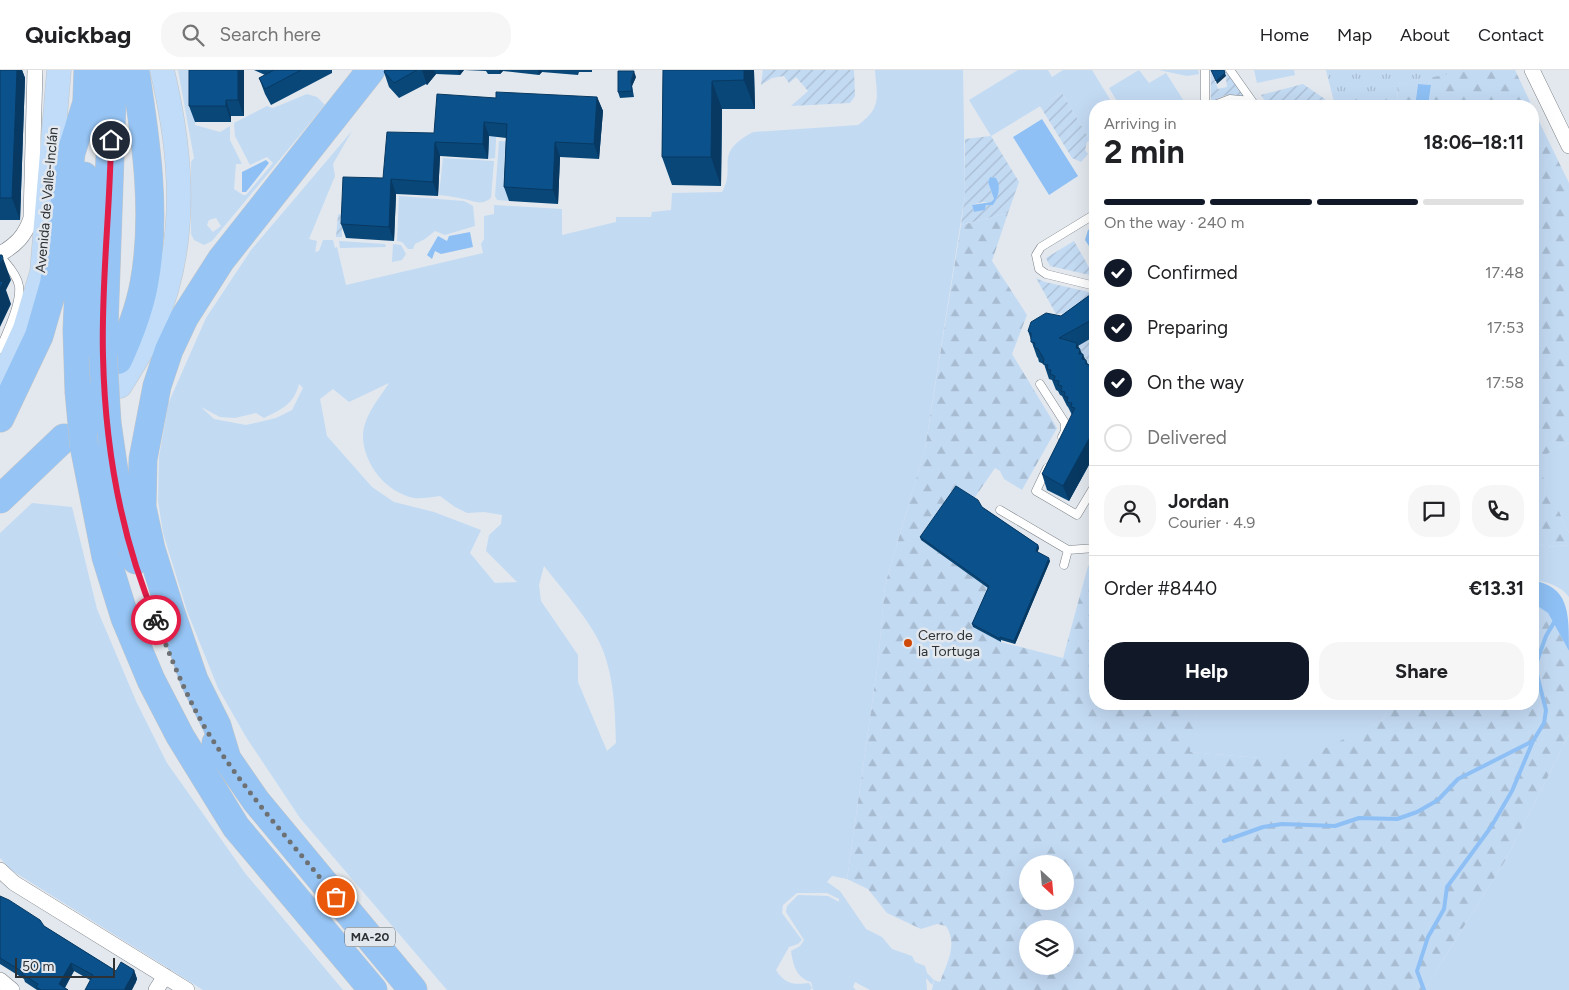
<!DOCTYPE html>
<html lang="en">
<head>
<meta charset="utf-8">
<style>
  :root { --surface:#fff; --page:#f6f6f6; --text:#202124; --muted:#757577; --line:#e0e0e0; --accent:#111827 }
  body { margin:0; font-family:Figtree,sans-serif; background:var(--page); color:var(--text); height:100vh; display:flex; flex-direction:column; font-size:19px; white-space:nowrap }
  * { box-sizing:border-box; margin:0 }
  p { font-size:16px; color:var(--muted) }
  .icon { flex:none; width:28px; height:28px; fill:none; stroke:currentColor; stroke-width:2; stroke-linecap:round; stroke-linejoin:round }
  .map { position:relative; flex:1; overflow:hidden }
  .sheet { position:absolute; left:1089px; top:30px; width:450px; height:610px; display:flex; flex-direction:column; background:var(--surface); border-radius:20px; box-shadow:0 5px 20px #0002 }
  .sheet>* { flex:none }
  .needle { width:32px; rotate:154deg }
  .controls { position:absolute; left:1019px; top:785px; display:grid; gap:10px }
  .controls a { display:grid; place-items:center; width:55px; height:55px; border-radius:50%; background:var(--surface); box-shadow:0 5px 20px #0002; font-size:25px }
  .scale { position:absolute; left:15px; bottom:12px; width:100px; box-sizing:border-box; padding-left:5px; border:2px solid #2e3133; border-top:0; font-size:14px; line-height:18px; white-space:nowrap; color:#2e3133; -webkit-text-stroke:4px #e2e8ee; paint-order:stroke }
  .pin { position:absolute; display:grid; place-items:center; width:42px; height:42px; color:#fff; margin:-21px; border:2px solid #fff; border-radius:50%; box-shadow:0 1px 5px #0007 }
  .courier { position:absolute; display:grid; place-items:center; width:50px; height:50px; margin:-25px; border:4px solid #e11d48; border-radius:50%; background:#fff; color:#222; box-shadow:0 1px 6px #0007 }
  .summary em { font-style:normal; font-weight:700 }
  .summary div { display:flex; flex-direction:column-reverse }
  .summary { display:flex; align-items:center; justify-content:space-between; height:85px; padding:0 15px }
  h1 { font-size:32px; font-weight:700; line-height:38px }
  .bar { display:grid; grid-template-columns:repeat(4,1fr); gap:8px 5px; align-content:center; height:60px; padding:0 15px }
  .bar i { height:6px; border-radius:4px; background:var(--line) }
  .bar .on { background:var(--accent) }
  .bar p { grid-column:span 4 }
  .line { display:flex; align-items:center; gap:12px; padding:0 15px; border-top:1px solid var(--line) }
  .line div { flex:1 }
  .round { display:grid; place-items:center; flex:none; width:52px; height:52px; border-radius:20px; background:var(--page) }
  ol { padding:0 15px; list-style:none }
  li { display:flex; align-items:center; gap:15px; height:55px }
  li p { margin-inline-start:auto }
  li .icon { padding:5px; border-radius:50%; background:var(--accent); color:#fff; stroke-width:4 }
  li:last-child { color:var(--muted) }
  li i { width:28px; height:28px; border:2px solid var(--line); border-radius:50% }
  .primary-button { display:flex; gap:10px; margin-top:auto; padding:10px 15px }
  .primary-button a { flex:1; height:58px; border-radius:20px; background:var(--accent); color:#fff; font-size:20px; font-weight:700; line-height:58px; text-align:center }
  .primary-button a+a { background:var(--page); color:var(--text) }
  header { display:flex; align-items:center; gap:30px; box-sizing:border-box; height:70px; padding:0 25px; background:var(--surface); border-bottom:1px solid var(--line) }
  header strong { font-size:24px }
  nav { display:flex; gap:28px; margin-inline-start:auto; font-size:18px }
  .search { width:350px; height:45px; background:var(--page); display:flex; align-items:center; gap:12px; box-sizing:border-box; padding:0 18px; border-radius:20px; color:var(--muted); font-size:19px }
  .map>svg:first-child { display:block }
  .grass { fill:#c3daf3; fill-rule:evenodd }
  .forest { fill:url(#forest-firs); fill-rule:evenodd }
  .park { fill:url(#park-tufts) }
  .garden { fill:url(#garden-furrows); fill-rule:evenodd }
  .water { fill:#8ec0f5 }
  .lines { fill:none; stroke-linecap:round; stroke-linejoin:round }
  .stream { stroke:#8ec0f5; stroke-width:4 }
  .lane-casing { stroke:#7e8389; stroke-width:9 }
  .street-casing { stroke:#7e8389; stroke-width:16 }
  .primary-casing { stroke:#c4c5c6; stroke-width:25 }
  .highway-casing { stroke:#c4c5c6; stroke-width:29 }
  .lane { stroke:#fff; stroke-width:8 }
  .street { stroke:#fff; stroke-width:15 }
  .primary { stroke:#c0dcf8; stroke-width:24 }
  .highway { stroke:#96c4f4; stroke-width:28 }
  .highway-bridge-casing { stroke:#c4c5c6; stroke-width:29; stroke-linecap:butt }
  .highway-bridge { stroke:#96c4f4; stroke-width:28 }
  .wall { fill:#094778 }
  .shaded-wall { fill:#083962 }
  .building { fill:#0b528c; stroke:#083962 }
  .done { stroke:#6d7174; stroke-width:5; stroke-dasharray:0 9 }
  .route { stroke:#e11d48; stroke-width:6 }
  .poi-dot { fill:#cf490a; stroke:#e2e8ee; stroke-width:2 }
  .labels { text-anchor:middle; dominant-baseline:central; stroke-width:5; stroke-linejoin:round; paint-order:stroke }
  .shield { fill:#e2e8ee; stroke:#64686b; stroke-width:1 }
  .shield-label { font-size:12px; font-weight:bold; fill:#2e3133 }
  .street-label { font-size:14px; fill:#2e3133; stroke:#e2e8ee }
  .poi-label { font-size:14px; fill:#2e3133; stroke:#e2e8ee; text-anchor:start }
</style>
</head>
<body>
<header>
<strong>Quickbag</strong>
<div class="search"><svg class="icon" aria-label="search" viewBox="0 0 24 24"><circle cx="10" cy="10" r="6"/><path d="M15 15l6 6"/></svg>Search here</div>
<nav><a>Home</a><a>Map</a><a>About</a><a>Contact</a></nav>
</header>
<div class="map">
<svg width="1569" height="920" viewBox="0 0 1569 920">
  <defs>
    <pattern id="forest-firs" width="22" height="20" patternUnits="userSpaceOnUse" patternTransform="scale(1.25)"><rect width="22" height="20" fill="#c3daf3"/><path d="M5 1l3.5 6h-7zM16 11l3.5 6h-7z" fill="#a8bcd1"/></pattern>
    <pattern id="park-tufts" width="24" height="20" patternUnits="userSpaceOnUse" patternTransform="scale(1.25)"><rect width="24" height="20" fill="#c3daf3"/><path d="M3 7l-1-3M5 7V3M7 7l1-3M15 17l-1-3M17 17v-4M19 17l1-3" fill="none" stroke="#a8bcd1"/></pattern>
    <pattern id="garden-furrows" width="10" height="10" patternUnits="userSpaceOnUse" patternTransform="scale(1.25)"><rect width="10" height="10" fill="#c3daf3"/><path d="M-1 1l2-2M0 10L10 0M9 11l2-2" fill="none" stroke="#a8bcd1"/></pattern>
  </defs>
  <rect width="100%" height="100%" fill="#e2e8ee"/>
  <path class="grass" d="M178,0H195V55L220,62L230,56V70L242,94H236L234,119L243,125H246L273,93L267,87L250,95L235,66L234,53L267,36L273,38L307,24L317,27L325,35L212,171L204,175L194,170L191,164V92L194,88ZM216,148L221,156L213,162L207,155L209,150Z
    M875,0H963L965,125L925,379L885,515L878,592L847,809L832,806L827,812L840,821L866,859L882,867L892,879L912,886L915,892L925,896L927,903L934,910L932,915L926,908L927,920H870L855,912L853,917L856,920H813L811,912C796,908 793,894 791,881L800,876L804,870L786,842L787,836L798,825L828,826L839,832V829L827,823H797L783,835L782,843L802,870L798,874L789,877L776,900C785,914 793,915 809,913L812,918L810,920H447L300,748L246,667L218,618L187,541L163,463L158,431L159,387L168,334L206,248L251,180L352,61L333,94L335,106L309,169L317,171L315,182L319,181L323,170H333L335,178L337,177L346,215L483,183L481,174L484,169V146L494,144V135L562,139V165L616,152V147H651L652,142L671,140L672,123L722,122C737,96 712,84 753,62L858,55C882,38 877,27 875,0ZM389,313C379,329 363,346 363,367C364,395 386,422 414,428C422,429 432,427 440,426L455,437L467,443L484,442L502,445L501,454L489,465L486,481L517,512L495,513L470,483L481,460L434,442L394,432L372,417L327,366L320,329L333,319L349,332ZM299,314L303,318L292,340L276,348L246,355L214,349L201,337L220,347L235,348L256,343L264,348C282,339 294,334 299,314ZM544,496C561,518 581,540 595,564C614,596 615,637 616,673L607,681L578,612V585L541,531L539,515Z
    M1018,0H1048L1052,7L1063,0H1092L1114,36H1095V67L1090,70L1062,23L991,66L969,30Z
    M1139,0L1149,13L1166,3L1187,36H1120L1109,18Z
    M1254,0H1294L1295,5L1257,13Z
    M498,36L495,88L488,89L486,76H489V64Z
    M499,71L519,72L509,131L497,130L495,126Z
    M443,88L494,91L491,128C481,136 475,131 464,129C456,127 448,126 439,125Z
    M399,126L464,131L473,136L475,156L445,165L435,161L425,169L415,174L413,179H408L402,172L397,171Z
    M339,171L385,174L386,177L340,178Z
    M393,174L401,175L406,184L402,190L392,192Z
    M1569,373V463L1534,390Z
    M32,433L72,437L97,539L136,631L167,693L245,803L343,920H203L11,800L0,788V463Z
    M1532,471L1546,477L1569,475V527C1560,515 1547,512 1533,510Z
    M1199,634H1389L1383,650L1307,688H1260L1189,682Z
    M1569,665V920H1424L1505,791Z"/>
  <path class="forest" d="M1464,0H1515L1532,36H1428L1431,15L1418,14L1415,36H1397L1398,14Z
    M1532,37L1569,113V373L1535,390L1569,463V475L1546,477L1532,471Z
    M1008,143L992,191L1027,245L1012,284L1057,358L1022,420L1004,409L1000,401L995,398L973,430L921,470L990,519L973,557L1001,572L1063,588L1088,496L1095,494V634H1199L1190,682L1260,688L1307,687L1383,650L1389,634H1532L1533,533L1548,543L1569,581V665L1505,791L1424,920H932L934,910L940,912C947,893 958,875 946,856L937,854L921,859L887,843L868,819L847,809L878,592L885,515L925,379L961,155ZM1028,794H1065V831H1028ZM1028,859H1065V896H1028Z"/>
  <path class="park" d="M1159,0H1198L1199,4L1187,6Z
    M1326,0H1464V1L1398,14L1397,36H1335Z"/>
  <path class="garden" d="M763,0H854L855,26L850,33L791,36L808,21L796,7L789,13L784,6L772,8L761,15Z
    M1211,0L1218,19L1227,17L1225,0L1244,26L1226,25L1211,32Z
    M1303,14L1325,29L1327,36H1268L1261,25Z
    M1062,23L1090,70L1087,72L1085,80L1088,84L1081,92L1072,88L1040,36Z
    M991,66L1019,112L1008,143L961,155L965,125V69ZM990,107L997,109C999,119 999,127 993,135H986L985,140L974,142L972,135L982,132H991L994,129L988,112Z
    M342,143V167H336L338,145Z
    M1074,171L1094,206L1050,196L1046,188Z
    M1036,208L1045,212L1093,223L1092,229L1067,243L1056,244Z
    M1095,266V311L1073,279Z"/>
  <path class="water" d="M1418,14L1431,15L1428,36H1415Z
    M1042,49L1078,106L1049,125L1013,67Z
    M266,90L269,93L246,122H242V102Z
    M990,107L996,108C1001,115 999,127 993,135H986L985,140L974,142L972,135L991,132L994,129L988,112Z
    M1095,156V171L1089,163L1095,185L1085,170L1088,160Z
    M470,162L473,177L441,184L435,181L432,189L427,185L438,166L447,171L449,166Z
    M1532,510C1569,517 1569,541 1569,581L1548,543L1533,533Z"/>
  <g class="lines">
    <path class="stream" d="M1224,771L1263,757L1282,754L1335,756L1359,748L1397,749L1417,742L1438,730L1458,709L1533,671
      M1424,920L1417,901L1428,867L1444,839L1447,817L1491,757L1512,721L1533,671L1544,653L1546,640L1535,597L1546,566L1556,549"/>
    <g class="lane-casing">
      <path id="lane" d="M1205,0V36
        M1230,0L1252,31
        M1212,36L1230,29L1252,31L1255,36
        M1095,144L1041,177L1036,185L1039,199L1046,204L1095,216
        M0,186C7,194 17,205 19,216C21,234 7,262 0,279
        M1040,314L1065,353V361L1062,367
        M1047,398L1036,421L1077,445L1095,415
        M1000,440L1068,480L1095,478
        M1064,495L1068,480"/>
    </g>
    <g class="street-casing">
      <path id="street" d="M1532,0L1569,76
        M0,184C16,175 25,166 31,148L35,0
        M0,800L14,813L187,920
        M0,910L12,920
        M156,920L165,906"/>
    </g>
    <g class="primary-casing">
      <path id="primary" d="M0,314L25,259L42,202L59,0
        M120,316C133,295 146,275 155,252C189,171 182,83 162,0"/>
    </g>
    <g class="highway-casing">
      <path id="highway" d="M86,53L88,0
        M103,286L113,0
        M118,290C129,266 139,241 144,214C157,144 146,70 135,0
        M79,321L77,260L84,106
        M0,348L39,266L54,214L71,83L86,35
        M107,353L115,408L136,490
        M84,376L106,487L125,548L151,610L180,666L236,757L373,920
        M0,429L64,368
        M216,673L256,731L413,920
        M227,689L217,656L194,610L171,543L151,479L142,437L143,389L157,316L169,280L184,248L221,190L371,0"/>
    </g>
    <use href="#lane" class="lane"/>
    <use href="#street" class="street"/>
    <use href="#primary" class="primary"/>
    <use href="#highway" class="highway"/>
    <g class="highway-bridge-casing">
      <path id="highway-bridge" d="M103,286L107,353
        M79,321L84,376"/>
    </g>
    <use href="#highway-bridge" class="highway-bridge"/>
  </g>
  <path class="wall" d="M0,0H22L25,8L20,150H0Z
    M244,0V46H231V52H195L189,36Z
    M254,0H332V3L271,35L265,24L259,8L265,5Z
    M385,0H592V2H579L578,5L542,2L539,5L503,1L500,4H488L486,1L464,0L460,5L436,4L427,15L426,14L399,28L389,17L384,2Z
    M663,0L754,1L755,39H722L721,116L672,115L662,87Z
    M636,7L632,16L634,27L620,28L618,22Z
    M597,27L603,41L599,89L560,87L558,134L509,131L504,117L506,68L489,66L488,89L440,86L438,126L396,124L394,171L346,168L341,154L383,108L434,63L496,28Z
    M1095,210V266L1078,276L1088,295L1092,300L1094,301L1095,304V384L1069,431L1047,420L1042,404L1072,345L1068,337L1067,336L1062,326L1060,325L1058,321L1056,320L1052,310L1049,309L1044,294L1039,292L1038,288L1037,287L1028,261L1061,246L1094,222Z
    M982,437L1038,475L1039,478L1037,482L1050,491L1015,574L1001,570V572L973,557L972,554L988,518L921,470L920,467Z
    M0,826L44,856L116,901L134,900L137,909L135,914L90,910L74,901L65,918L68,920H37L25,912L24,909L0,894Z"/>
  <path class="shaded-wall" d="M17,0H22L25,8L20,150L12,128Z
    M238,0H244V46L238,30Z
    M422,0H434L436,4L427,15Z
    M458,0H464L460,5Z
    M499,0H502L503,1L500,4Z
    M538,0H541L542,2L539,5Z
    M744,0H754V1L755,39L744,10Z
    M1224,0L1226,6L1217,14L1216,11Z
    M634,1L636,7L632,16L634,27L631,11Z
    M712,11L722,39L721,116L711,87Z
    M597,27L603,41L599,89L594,74Z
    M226,30L231,46V52L226,36Z
    M484,52L489,66L488,89L483,74Z
    M435,72L440,86L438,126L433,112Z
    M555,72L560,87L558,134L553,120Z
    M391,109L396,124L394,171L389,157Z
    M3,188L11,210L6,220L11,234L0,257V194Z
    M1077,273L1083,287V284L1086,292V290L1090,299V295L1093,304L1094,301L1095,304V314L1076,278Z
    M1095,358V384L1069,431L1063,416Z
    M1038,475L1039,478L1037,484L1036,481Z
    M1049,488L1050,491L1015,574L1014,571Z
    M71,893L74,901L63,920L59,914Z
    M134,900L137,909L135,914L132,920H124Z"/>
  <path class="building" d="M0,0H17L12,128H0Z
    M189,0H238V30H226V36H189Z
    M274,0H301L265,19L259,8Z
    M385,0H417L394,13L384,2Z
    M663,0H744V10L712,11L711,87H662Z
    M1211,0H1224L1225,3L1216,11Z
    M618,1H634L631,11L632,21L618,22Z
    M496,22L597,27L594,74L555,72L553,120L504,117L507,54L484,52L483,74L435,72L433,112L391,109L389,157L341,154L343,107L383,108L387,62L434,63L437,24L496,28Z
    M1318,33L1319,36H1303Z
    M0,185H2L3,188L0,194Z
    M1095,210V248L1059,268L1077,273L1076,278L1080,279L1079,284H1083L1082,289L1086,290V294L1090,295V300L1094,301L1093,305L1095,306V358L1063,416L1042,404L1075,338L1071,337L1072,333L1067,332L1068,327L1064,326L1065,322L1061,321L1062,316L1058,315L1059,311L1054,310L1055,306L1050,304L1051,300L1047,299L1048,295L1043,294L1044,289L1038,279L1034,277L1035,273L1031,272V263L1028,261L1031,252L1046,243L1061,246L1094,222V213Z
    M0,211L3,212L0,219Z
    M956,416L978,430L982,437L1038,475L1036,481L1049,488L1014,571L1000,567V569L972,554L989,516L920,467Z
    M0,826L9,830L40,850L44,856L116,901L121,892L134,900L132,906L124,920H85L93,905L71,893L59,914L68,920H41L36,917L38,914L22,904L23,902L0,888Z"/>
  <g class="lines">
    <path class="done" d="M156,550C171,588 186,626 207,661C244,721 292,773 336,827"/>
    <path class="route" d="M111,70C110,142 101,214 103,286C105,375 121,468 156,550"/>
  </g>
  <circle class="poi-dot" cx="908" cy="573" r="5"/>
  <g class="labels">
    <rect class="shield" x="345" y="857.5" width="50" height="19" rx="4"/>
    <g class="shield-label">
      <text x="370" y="867">MA-20</text>
    </g>
    <g class="street-label">
      <text transform="translate(47 130) rotate(-85)">Avenida de Valle-Inclán</text>
    </g>
    <g class="poi-label">
      <text x="918" y="565">Cerro de<tspan x="918" dy="16">la Tortuga</tspan></text>
    </g>
  </g>
</svg>
<div class="controls">
<a><svg class="needle" viewBox="-14 -14 28 28"><path d="M0-13l5 13h-10z" fill="#e53935"/><path d="M0 13l5-13h-10z" fill="#757577"/></svg></a>
<a><svg class="icon" aria-label="layers" viewBox="0 0 24 24"><path d="M12 4l9 5-9 5-9-5zM3 14l9 5 9-5"/></svg></a>
</div>
<div class="scale">50 m</div>
<div class="pin" style="left:336px;top:827px;background:#ea580c"><svg class="icon" aria-label="bag" viewBox="0 0 24 24"><path d="M5 8h14l-1 12H6zM9 8a3 3 0 0 1 6 0"/></svg></div>
<div class="pin" style="left:111px;top:70px;background:#1f2937"><svg class="icon" aria-label="home" viewBox="0 0 24 24"><path d="M3 11l9-7 9 7M6 9v11h12V9"/></svg></div>
<div class="courier" style="left:156px;top:550px"><svg class="icon" aria-label="bike" viewBox="0 0 24 24"><circle cx="6" cy="16" r="4"/><circle cx="18" cy="16" r="4"/><path d="M6 16l4-8h5l3 8M10 8l3 8H6M13 5h3"/></svg></div>
<section class="sheet">
<div class="summary"><div><h1>2 min</h1><p>Arriving in</p></div><em>18:06–18:11</em></div>
<div class="bar"><i class="on"></i><i class="on"></i><i class="on"></i><i></i><p>On the way · 240 m</p></div>
<ol>
<li><svg class="icon" aria-label="check" viewBox="0 0 24 24"><path d="M5 12l5 5 9-10"/></svg>Confirmed<p>17:48</p></li>
<li><svg class="icon" aria-label="check" viewBox="0 0 24 24"><path d="M5 12l5 5 9-10"/></svg>Preparing<p>17:53</p></li>
<li><svg class="icon" aria-label="check" viewBox="0 0 24 24"><path d="M5 12l5 5 9-10"/></svg>On the way<p>17:58</p></li>
<li><i></i>Delivered</li>
</ol>
<div class="line" style="height:90px"><a class="round"><svg class="icon" aria-label="person" viewBox="0 0 24 24"><circle cx="12" cy="8" r="4"/><path d="M4 21q1-7 8-7t8 7"/></svg></a><div><b>Jordan</b><p>Courier · 4.9</p></div><a class="round"><svg class="icon" aria-label="chat" viewBox="0 0 24 24"><path d="M4 5h16v11H9l-5 4z"/></svg></a><a class="round"><svg class="icon" aria-label="phone" viewBox="0 0 24 24"><path d="M5 4h4l2 5-3 2q2 4 5 5l2-3 5 2v4C11 20 4 13 5 4z"/></svg></a></div>
<div class="line" style="height:65px"><div>Order #8440</div><b>€13.31</b></div>
<div class="primary-button"><a>Help</a><a>Share</a></div>
</section>
</div>
</body>
</html>
